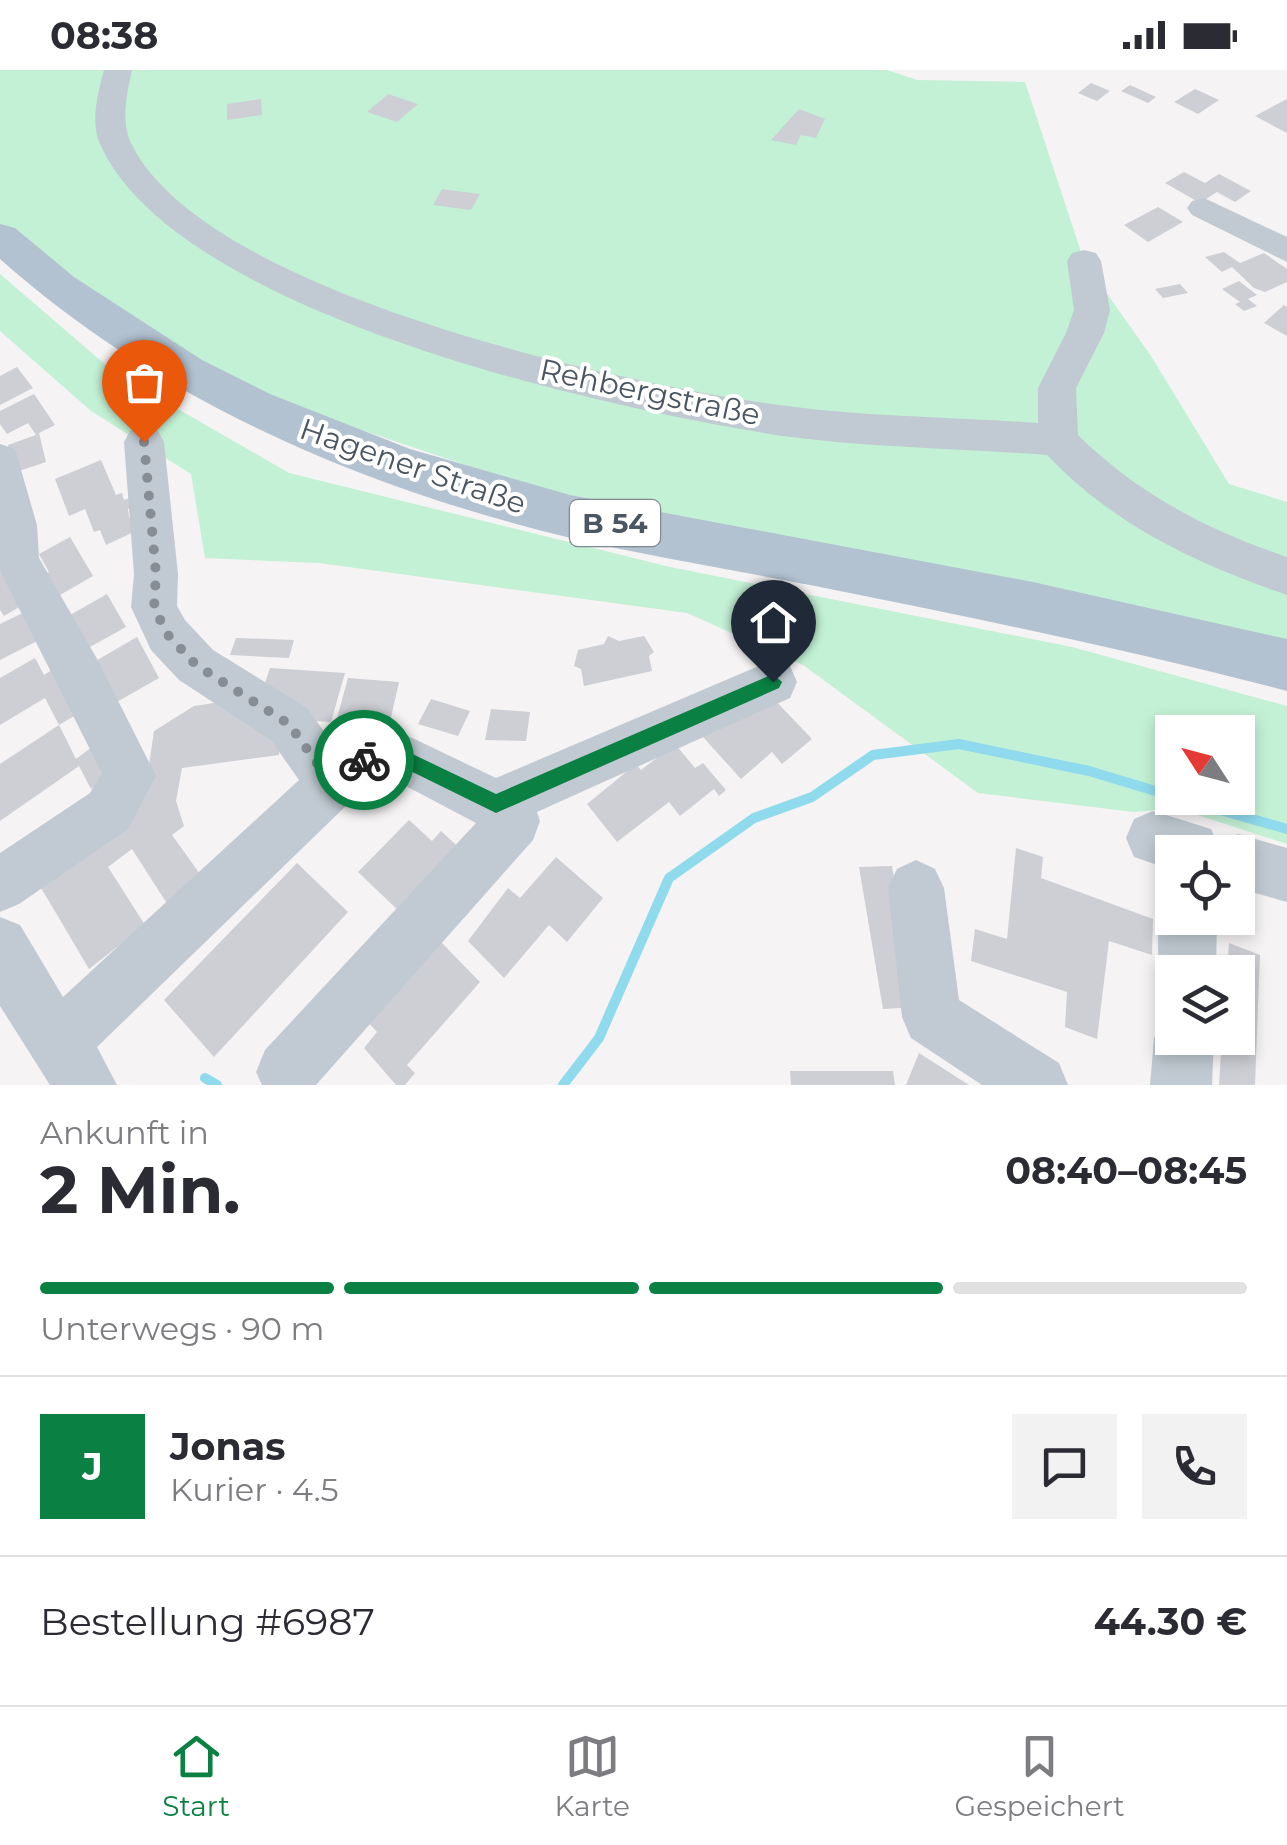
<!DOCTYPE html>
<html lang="de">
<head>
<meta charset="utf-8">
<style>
  :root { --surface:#fff; --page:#f2f2f3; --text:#2b2b33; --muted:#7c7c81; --line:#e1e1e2; --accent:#0b8043 }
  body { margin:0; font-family:Montserrat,sans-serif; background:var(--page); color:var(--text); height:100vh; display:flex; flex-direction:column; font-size:38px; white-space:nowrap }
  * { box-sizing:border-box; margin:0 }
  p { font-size:32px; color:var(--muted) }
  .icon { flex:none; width:55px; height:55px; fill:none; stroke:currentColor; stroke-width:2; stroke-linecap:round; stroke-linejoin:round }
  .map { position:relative; height:1015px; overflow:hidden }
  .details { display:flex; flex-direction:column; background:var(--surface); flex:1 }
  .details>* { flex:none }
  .needle { width:65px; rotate:306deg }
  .fabs { position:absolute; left:1155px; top:645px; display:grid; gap:20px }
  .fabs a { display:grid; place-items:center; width:100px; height:100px; border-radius:0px; background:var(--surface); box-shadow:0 5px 15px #0003; font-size:50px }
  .pin { position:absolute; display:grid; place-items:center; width:85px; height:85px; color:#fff; margin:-102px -42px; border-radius:50% 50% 50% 0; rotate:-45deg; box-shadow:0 0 10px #0007 }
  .pin .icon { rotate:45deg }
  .courier { position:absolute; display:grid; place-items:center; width:100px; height:100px; margin:-50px; border:8px solid #0b8043; border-radius:50%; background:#fff; color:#222; box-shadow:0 2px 12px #0007 }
  .summary em { font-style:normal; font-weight:700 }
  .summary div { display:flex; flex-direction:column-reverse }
  .summary { display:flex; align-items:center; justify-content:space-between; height:170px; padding:0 40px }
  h1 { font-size:65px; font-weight:700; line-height:75px }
  .bar { display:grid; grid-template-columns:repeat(4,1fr); gap:15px 10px; align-content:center; height:120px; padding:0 40px }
  .bar i { height:12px; border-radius:8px; background:var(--line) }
  .bar .active { background:var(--accent) }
  .bar p { grid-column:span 4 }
  .line { display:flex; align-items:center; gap:25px; padding:0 40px; border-top:2px solid var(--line) }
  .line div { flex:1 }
  .round { display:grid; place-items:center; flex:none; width:105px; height:105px; border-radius:0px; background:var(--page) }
  .status { display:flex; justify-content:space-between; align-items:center; height:70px; padding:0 50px; background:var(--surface); direction:ltr }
  .status svg { height:28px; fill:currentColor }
  .dock { display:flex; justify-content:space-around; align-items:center; height:140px; border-top:2px solid var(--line); background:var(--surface); font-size:28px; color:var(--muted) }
  .dock a { display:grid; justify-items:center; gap:5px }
  .dock .active { color:var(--accent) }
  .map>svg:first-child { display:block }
  .green { fill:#c3f1d5; fill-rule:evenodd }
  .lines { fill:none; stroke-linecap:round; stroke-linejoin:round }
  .stream { stroke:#90daee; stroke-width:10 }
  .building { fill:#cdcfd5 }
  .minor { fill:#c1cad2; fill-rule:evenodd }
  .major { fill:#b3c2d1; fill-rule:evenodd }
  .route { fill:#0b8043 }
  .done { stroke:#868d94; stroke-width:10; stroke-dasharray:0 18 }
  .labels { text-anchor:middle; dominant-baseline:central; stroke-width:8; stroke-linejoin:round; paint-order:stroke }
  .shield { fill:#fff; stroke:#808990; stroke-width:2.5 }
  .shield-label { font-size:28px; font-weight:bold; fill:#4a5661 }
  .street-label { font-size:30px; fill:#4a5661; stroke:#fff }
</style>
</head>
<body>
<div class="status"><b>08:38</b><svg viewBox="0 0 49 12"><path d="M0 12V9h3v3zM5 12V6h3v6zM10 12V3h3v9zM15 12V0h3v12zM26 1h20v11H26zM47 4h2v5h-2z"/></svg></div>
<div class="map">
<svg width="1287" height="1015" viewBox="0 0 1287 1015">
  <rect width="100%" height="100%" fill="#f5f3f3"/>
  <path class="green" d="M0,0H887L917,10L1025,12L1084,191L1151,286L1229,414L1287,432V580L1182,548L535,418L233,317L0,156Z
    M0,204L114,302L289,403L670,497L1072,577L1287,636V774L1176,738L1134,742L978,723L803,595L687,543L319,493L205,488L191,404L91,341L0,261ZM1172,662H1238V728H1172Z"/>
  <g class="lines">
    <path class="stream" d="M1178,728L1287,759
      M205,1008L217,1015
      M563,1015L599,968L669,808L754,748L812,727L873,685L959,674L1089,701L1172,726"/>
  </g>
  <path class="building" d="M1091,13L1110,21L1097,31L1078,23Z
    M1130,15L1156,27L1148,33L1121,21Z
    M1195,19L1219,30L1198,44L1174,32Z
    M388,24L418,34L397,52L367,42Z
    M261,29L262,45L227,50V34Z
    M1287,29V63L1255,46Z
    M799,39L825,49L816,68L801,65L796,75L771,70Z
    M1184,102L1205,113L1219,104L1251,121L1235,132L1217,122L1200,133L1165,113Z
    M442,119L480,124L471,140L433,135Z
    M1158,137L1183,152L1148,172L1124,155Z
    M1224,182L1240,193L1264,183L1287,199V212L1265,222L1254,218L1232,197L1222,202L1205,187Z
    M1239,211L1257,225L1248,229L1257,236L1244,241L1235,234L1240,232L1222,219Z
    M1180,214L1188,223L1163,228L1155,219Z
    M1284,235L1287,237V266L1264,253Z
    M17,297L33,318L0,335V306Z
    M34,324L55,355L39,363L46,392L13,403L8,375L36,365L28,353L7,364L0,354V341Z
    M101,390L116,425L122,423L124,430L130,428L133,436L128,439L129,447L136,461L106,475L100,460L94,462L85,439L69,446L55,409Z
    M70,467L93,506L53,529L41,507L49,502L39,484Z
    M0,501L31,530L4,546L0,540Z
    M107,524L126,557L81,582L63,549Z
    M35,537L47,566L0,590V554Z
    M608,566L619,571L644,566L654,582L649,586L652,601L584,616L581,599L574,596L578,580L604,574Z
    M137,567L159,608L108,637L87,596Z
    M236,568L294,570L289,588L230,585Z
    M35,588L44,605L60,595L83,641L59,655L76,689L100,671L117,701L91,719L79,696L0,751V694L59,655L45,628L0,655V608Z
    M270,598L345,603L331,652L295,650L260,628Z
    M348,608L399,612L389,656L336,652Z
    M771,626L812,669L782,694L772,682L741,709L703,667L733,642L741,650Z
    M431,629L470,641L458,666L418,654Z
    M234,630L280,656L279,685L182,698L176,731L184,756L172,765L200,804L168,835L132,779L108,797L145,855L89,899L37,811L86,766L144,729L154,661L194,636Z
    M491,639L530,642L526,671L485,670Z
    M675,674L695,698L703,693L726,720L719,726L714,719L680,746L669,732L617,772L587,734L636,694L641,700Z
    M409,750L432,771L441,761L465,783L402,844L358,802Z
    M1016,778L1043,787L1041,808L1153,849L1152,885L1109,871L1097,969L1065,957L1067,922L971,891L975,859L1007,869Z
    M556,787L603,828L567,872L549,855L504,908L468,871L508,818L520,828Z
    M297,793L348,842L214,987L164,930Z
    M892,796L917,937L883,939L859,797Z
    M439,870L480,912L407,995L415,1003L405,1015H396L364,978L377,962L366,950Z
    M1229,873L1260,885L1255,1015H1219L1222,968H1238V902H1227Z
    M919,983L969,1015H906Z
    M790,1001H893L895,1015H791Z"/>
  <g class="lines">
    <path class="minor" d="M104,0H132C127,23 120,53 132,75C207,225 629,316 787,336C870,347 954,347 1038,353V318L1066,263L1074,240L1067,191L1072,183L1084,180L1096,183L1101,191L1110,240L1104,263L1076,318L1078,365C1138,424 1207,460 1287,487V525C1195,493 1115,456 1047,385C960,378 871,378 783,366C611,340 176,245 100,74C90,52 98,23 104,0Z
      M1204,128L1287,167V192L1192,145L1187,138L1192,131Z
      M144,356L158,361L164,372L178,504L177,536L185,550L213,580L307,638L337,679L363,660L381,653L496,708L773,590L790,596L797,612L790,628L537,742L540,751L533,770L316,1015H262L256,1002L265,980L476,753L385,705L350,732L97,977L117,1015H50L0,936V847L20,855L63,927L299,710L271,670L179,610L151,580L131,537L134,504L124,372L130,361Z
      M0,374L15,379L37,455L39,488L96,587L156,706L128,759L19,834L0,842V783L90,723L102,703L0,501Z
      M1153,741L1211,759L1218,775L1238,764L1287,778V832L1238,818V782H1172V800L1134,787L1126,768L1134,749Z
      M916,790L935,799L944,818L959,930L1059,993L1068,1015H982L911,968L902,947L888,818L897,799Z
      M1172,827V848H1217L1216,902H1172V925L1167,922C1156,896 1152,849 1172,827Z
      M1172,943V968H1214L1212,1015H1150L1154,968L1163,947Z"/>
    <path class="major" d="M0,154L15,158L74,207L202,290L270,324L410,379L570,425L1033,512L1287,569V621C1131,580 974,548 815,516C734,500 652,487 571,468C363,418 161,332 0,189Z"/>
  </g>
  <path class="route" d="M773,604L782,612L779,618L496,743L382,687L364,699L354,690L357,684L381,669L496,724Z"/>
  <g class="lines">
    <path class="done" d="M144,372L156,504L154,538L168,565L196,595L289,654L332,714L364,690"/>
  </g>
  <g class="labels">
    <rect class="shield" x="570" y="430" width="90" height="46" rx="8"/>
    <g class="shield-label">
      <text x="615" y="453">B 54</text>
    </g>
    <g class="street-label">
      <text transform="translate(650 322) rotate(12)">Rehbergstraße</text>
      <text transform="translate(413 396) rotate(19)">Hagener Straße</text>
    </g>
  </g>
</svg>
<div class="fabs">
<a><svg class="needle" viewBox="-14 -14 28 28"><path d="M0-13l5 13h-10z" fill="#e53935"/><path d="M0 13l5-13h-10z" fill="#7c7c81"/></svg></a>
<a><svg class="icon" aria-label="locate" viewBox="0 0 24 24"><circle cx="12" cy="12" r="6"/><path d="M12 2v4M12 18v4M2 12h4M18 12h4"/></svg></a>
<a><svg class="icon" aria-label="layers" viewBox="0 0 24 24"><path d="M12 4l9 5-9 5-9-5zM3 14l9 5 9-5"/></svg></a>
</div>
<div class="pin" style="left:144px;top:372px;background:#ea580c"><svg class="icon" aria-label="bag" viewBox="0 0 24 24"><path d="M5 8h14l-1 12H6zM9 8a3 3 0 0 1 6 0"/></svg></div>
<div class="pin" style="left:773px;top:612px;background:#1f2937"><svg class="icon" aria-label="home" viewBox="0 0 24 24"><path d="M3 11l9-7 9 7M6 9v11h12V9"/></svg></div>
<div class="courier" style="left:364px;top:690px"><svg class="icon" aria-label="bike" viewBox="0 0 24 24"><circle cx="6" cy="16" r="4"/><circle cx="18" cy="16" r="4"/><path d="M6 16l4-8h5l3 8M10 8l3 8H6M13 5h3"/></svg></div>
</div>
<section class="details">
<div class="summary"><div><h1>2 Min.</h1><p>Ankunft in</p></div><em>08:40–08:45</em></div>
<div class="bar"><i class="active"></i><i class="active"></i><i class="active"></i><i></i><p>Unterwegs · 90 m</p></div>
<div class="line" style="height:180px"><b class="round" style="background:var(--accent);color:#fff">J</b><div><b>Jonas</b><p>Kurier · 4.5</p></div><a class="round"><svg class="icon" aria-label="chat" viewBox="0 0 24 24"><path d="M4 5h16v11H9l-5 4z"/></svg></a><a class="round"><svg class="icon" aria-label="phone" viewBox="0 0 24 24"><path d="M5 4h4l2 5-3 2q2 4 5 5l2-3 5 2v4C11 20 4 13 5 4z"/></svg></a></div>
<div class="line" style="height:130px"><div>Bestellung #6987</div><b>44.30 €</b></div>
</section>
<nav class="dock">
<a class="active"><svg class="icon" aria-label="home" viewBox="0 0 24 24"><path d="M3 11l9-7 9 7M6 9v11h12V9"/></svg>Start</a>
<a><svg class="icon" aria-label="map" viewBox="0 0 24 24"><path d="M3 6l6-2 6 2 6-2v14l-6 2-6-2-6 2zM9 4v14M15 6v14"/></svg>Karte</a>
<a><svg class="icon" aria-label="saved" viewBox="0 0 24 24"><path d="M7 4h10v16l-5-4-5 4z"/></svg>Gespeichert</a>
</nav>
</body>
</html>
